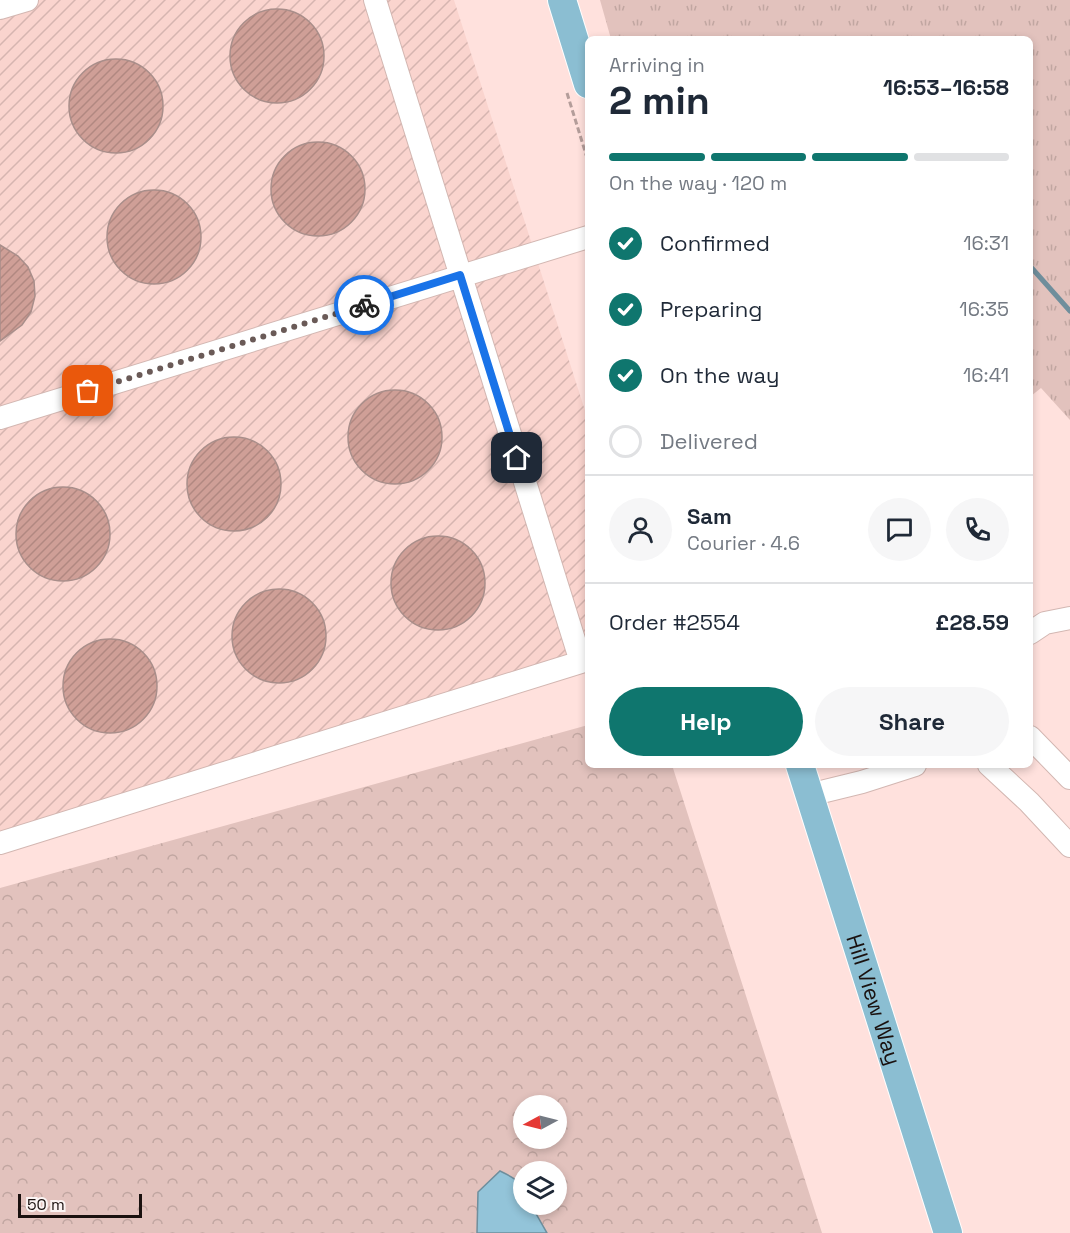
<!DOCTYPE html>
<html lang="en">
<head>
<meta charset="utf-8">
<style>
  :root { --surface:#fff; --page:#f6f6f7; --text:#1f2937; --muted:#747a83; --line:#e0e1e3; --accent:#0f766e }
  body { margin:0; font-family:"Space Grotesk",sans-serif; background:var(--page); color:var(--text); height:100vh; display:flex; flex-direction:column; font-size:22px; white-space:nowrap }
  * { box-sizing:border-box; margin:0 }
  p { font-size:20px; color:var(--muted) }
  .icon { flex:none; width:33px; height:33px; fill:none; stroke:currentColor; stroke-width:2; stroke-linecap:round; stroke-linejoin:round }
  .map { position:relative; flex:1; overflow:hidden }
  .details { position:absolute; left:585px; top:36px; width:448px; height:732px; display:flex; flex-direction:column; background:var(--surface); border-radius:9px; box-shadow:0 3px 9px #0003 }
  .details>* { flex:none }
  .needle { width:39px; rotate:263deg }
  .buttons { position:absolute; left:513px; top:1095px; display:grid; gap:12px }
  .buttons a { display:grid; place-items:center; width:54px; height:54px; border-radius:50%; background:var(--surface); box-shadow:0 3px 9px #0003; font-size:30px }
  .scale { position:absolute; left:18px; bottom:15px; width:124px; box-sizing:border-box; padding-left:6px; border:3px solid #1a110f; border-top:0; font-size:16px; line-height:21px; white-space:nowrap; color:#1a110f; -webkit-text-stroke:4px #fbf5f4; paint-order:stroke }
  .pin { position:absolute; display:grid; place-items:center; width:51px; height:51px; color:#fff; margin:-26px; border-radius:12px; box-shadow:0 3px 9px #0006 }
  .courier { position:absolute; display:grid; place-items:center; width:60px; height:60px; margin:-30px; border:4px solid #1a73e8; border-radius:50%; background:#fff; color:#222; box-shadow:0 2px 8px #0007 }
  .overview em { font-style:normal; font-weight:700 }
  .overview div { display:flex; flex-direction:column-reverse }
  .overview { display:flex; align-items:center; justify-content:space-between; height:102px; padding:0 24px }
  h1 { font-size:39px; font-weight:700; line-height:45px }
  .bar { display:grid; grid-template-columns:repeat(4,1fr); gap:9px 6px; align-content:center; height:72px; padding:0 24px }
  .bar i { height:8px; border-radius:4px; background:var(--line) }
  .bar .selected { background:var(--accent) }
  .bar p { grid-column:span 4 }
  .line { display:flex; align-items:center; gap:15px; padding:0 24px; border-top:2px solid var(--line) }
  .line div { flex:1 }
  .round { display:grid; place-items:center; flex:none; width:63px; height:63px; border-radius:32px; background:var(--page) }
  ol { padding:0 24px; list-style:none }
  li { display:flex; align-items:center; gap:18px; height:66px }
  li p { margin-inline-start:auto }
  li .icon { padding:6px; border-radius:50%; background:var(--accent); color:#fff; stroke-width:4 }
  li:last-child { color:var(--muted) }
  li i { width:33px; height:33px; border:3px solid var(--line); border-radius:50% }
  .action { display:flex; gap:12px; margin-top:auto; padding:12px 24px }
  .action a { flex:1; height:69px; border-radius:36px; background:var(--accent); color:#fff; font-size:24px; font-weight:700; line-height:69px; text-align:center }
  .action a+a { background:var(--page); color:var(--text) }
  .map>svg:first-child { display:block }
  .industrial { fill:url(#industrial-furrows) }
  .grass { fill:url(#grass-tufts) }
  .forest { fill:url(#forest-crowns); fill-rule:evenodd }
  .water { fill:#93c4d9; stroke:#6f8e9c; stroke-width:1.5 }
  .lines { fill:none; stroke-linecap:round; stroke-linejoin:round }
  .stream { stroke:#6f8e9c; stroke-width:5 }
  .building { fill:url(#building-hatch); stroke:#a98e8a; stroke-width:1.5 }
  .minor-casing { stroke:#d3b7b2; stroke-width:24 }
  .major-casing { stroke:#fff; stroke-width:30 }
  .path { stroke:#b49d9a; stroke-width:3; stroke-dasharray:6 3; stroke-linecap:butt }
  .minor { stroke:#fff; stroke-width:22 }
  .major { stroke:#8bbed2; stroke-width:28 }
  .done { stroke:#6a5a57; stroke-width:6; stroke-dasharray:0 10.8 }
  .route { stroke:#1a73e8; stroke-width:8 }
  .labels { text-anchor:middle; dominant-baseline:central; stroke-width:5; stroke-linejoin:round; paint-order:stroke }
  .street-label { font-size:22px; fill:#1a110f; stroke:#fbf5f4 }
</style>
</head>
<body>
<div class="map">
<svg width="1070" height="1233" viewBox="0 0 1070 1233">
  <defs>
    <pattern id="industrial-furrows" width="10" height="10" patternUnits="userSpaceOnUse" patternTransform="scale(1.5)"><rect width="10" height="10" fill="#fad4ce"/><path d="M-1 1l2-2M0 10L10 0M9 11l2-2" fill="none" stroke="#d6b5b0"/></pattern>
    <pattern id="grass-tufts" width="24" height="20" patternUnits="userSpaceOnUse" patternTransform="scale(1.5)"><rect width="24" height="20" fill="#e2c2bd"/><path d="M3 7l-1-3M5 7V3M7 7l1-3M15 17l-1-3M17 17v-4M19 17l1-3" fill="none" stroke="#c1a6a1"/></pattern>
    <pattern id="forest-crowns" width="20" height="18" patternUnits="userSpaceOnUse" patternTransform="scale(1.5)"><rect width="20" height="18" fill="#e2c2bd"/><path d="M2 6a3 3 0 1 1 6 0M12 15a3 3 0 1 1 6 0" fill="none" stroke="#c1a6a1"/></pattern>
    <pattern id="building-hatch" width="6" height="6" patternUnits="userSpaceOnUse" patternTransform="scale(1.5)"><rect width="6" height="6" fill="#cf9f97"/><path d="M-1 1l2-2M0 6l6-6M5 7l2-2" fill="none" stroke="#b18881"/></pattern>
  </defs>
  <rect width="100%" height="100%" fill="#ffe1dd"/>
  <path class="industrial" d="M0,0H454L588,420V656L0,841Z"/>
  <path class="grass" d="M600,0H1070V420L1041,388L1031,396L1030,39H611Z"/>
  <path class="forest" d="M588,725V765H672L822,1233H0V888ZM524,1106H556V1138H524ZM524,1172H556V1204H524Z"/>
  <path class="water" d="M500,1171C519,1180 524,1183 524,1204L531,1205L547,1233H477L478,1192Z"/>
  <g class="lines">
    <path class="stream" d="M1030,266L1070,311"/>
  </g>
  <path class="building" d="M230 56a47 47 0 1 1 94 0a47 47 0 1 1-94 0Z
    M69 106a47 47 0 1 1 94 0a47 47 0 1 1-94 0Z
    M271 189a47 47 0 1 1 94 0a47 47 0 1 1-94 0Z
    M107 237a47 47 0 1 1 94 0a47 47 0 1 1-94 0Z
    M0,245L18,256L28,267L34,281L35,296L31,312L22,325L0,341Z
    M348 437a47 47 0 1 1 94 0a47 47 0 1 1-94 0Z
    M187 484a47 47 0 1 1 94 0a47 47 0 1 1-94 0Z
    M16 534a47 47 0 1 1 94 0a47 47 0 1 1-94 0Z
    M391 583a47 47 0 1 1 94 0a47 47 0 1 1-94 0Z
    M232 636a47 47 0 1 1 94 0a47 47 0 1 1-94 0Z
    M63 686a47 47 0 1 1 94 0a47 47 0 1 1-94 0Z"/>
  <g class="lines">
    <g class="minor-casing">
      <path id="minor" d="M0,8L27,0
        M0,418L588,237
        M1030,633L1045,623L1070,618
        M1030,737L1070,778
        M989,765L1029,802L1070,846
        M809,795L862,782L915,765
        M0,843L581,662L375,0"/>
    </g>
    <g class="major-casing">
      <g id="major">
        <path d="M562,0L588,84"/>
        <path id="s1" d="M800,765L948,1233"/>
      </g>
    </g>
    <path class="path" d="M567,93L588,161"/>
    <use href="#minor" class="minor"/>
    <use href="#major" class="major"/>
  </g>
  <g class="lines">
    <path class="done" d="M88,391L364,305"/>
    <path class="route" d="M364,305L460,275L517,458"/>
  </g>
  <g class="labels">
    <g class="street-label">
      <text stroke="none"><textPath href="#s1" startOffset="246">Hill View Way</textPath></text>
    </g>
  </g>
</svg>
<div class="buttons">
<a><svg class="needle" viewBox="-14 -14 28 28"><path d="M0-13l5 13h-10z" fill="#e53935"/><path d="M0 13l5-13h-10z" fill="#747a83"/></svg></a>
<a><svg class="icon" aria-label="layers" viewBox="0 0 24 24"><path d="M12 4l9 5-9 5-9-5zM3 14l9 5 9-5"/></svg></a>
</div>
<div class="scale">50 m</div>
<div class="pin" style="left:88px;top:391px;background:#ea580c"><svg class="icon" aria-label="bag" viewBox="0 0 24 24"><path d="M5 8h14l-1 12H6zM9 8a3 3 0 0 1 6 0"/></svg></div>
<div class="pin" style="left:517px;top:458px;background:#1f2937"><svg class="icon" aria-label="home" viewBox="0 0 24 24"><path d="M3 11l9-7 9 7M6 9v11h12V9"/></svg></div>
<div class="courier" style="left:364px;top:305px"><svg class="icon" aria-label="bike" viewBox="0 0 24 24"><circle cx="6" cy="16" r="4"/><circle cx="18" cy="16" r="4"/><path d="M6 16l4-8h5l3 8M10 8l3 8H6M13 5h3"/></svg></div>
<section class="details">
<div class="overview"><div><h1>2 min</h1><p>Arriving in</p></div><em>16:53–16:58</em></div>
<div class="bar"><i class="selected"></i><i class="selected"></i><i class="selected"></i><i></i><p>On the way · 120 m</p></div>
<ol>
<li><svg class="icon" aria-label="check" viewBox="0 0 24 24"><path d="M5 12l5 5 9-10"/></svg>Confirmed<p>16:31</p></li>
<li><svg class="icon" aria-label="check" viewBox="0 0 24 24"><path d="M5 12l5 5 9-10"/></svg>Preparing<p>16:35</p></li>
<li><svg class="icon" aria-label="check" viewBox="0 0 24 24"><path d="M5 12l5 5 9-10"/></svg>On the way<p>16:41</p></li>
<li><i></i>Delivered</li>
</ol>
<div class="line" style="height:108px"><a class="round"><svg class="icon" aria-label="person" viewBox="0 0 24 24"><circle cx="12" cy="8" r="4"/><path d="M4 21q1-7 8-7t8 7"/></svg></a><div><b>Sam</b><p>Courier · 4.6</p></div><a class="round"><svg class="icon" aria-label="chat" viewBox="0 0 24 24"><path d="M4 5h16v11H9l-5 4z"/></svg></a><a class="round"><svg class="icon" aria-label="phone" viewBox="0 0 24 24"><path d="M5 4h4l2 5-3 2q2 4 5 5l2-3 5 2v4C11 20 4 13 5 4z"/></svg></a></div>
<div class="line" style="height:78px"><div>Order #2554</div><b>£28.59</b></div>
<div class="action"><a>Help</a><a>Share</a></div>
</section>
</div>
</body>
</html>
